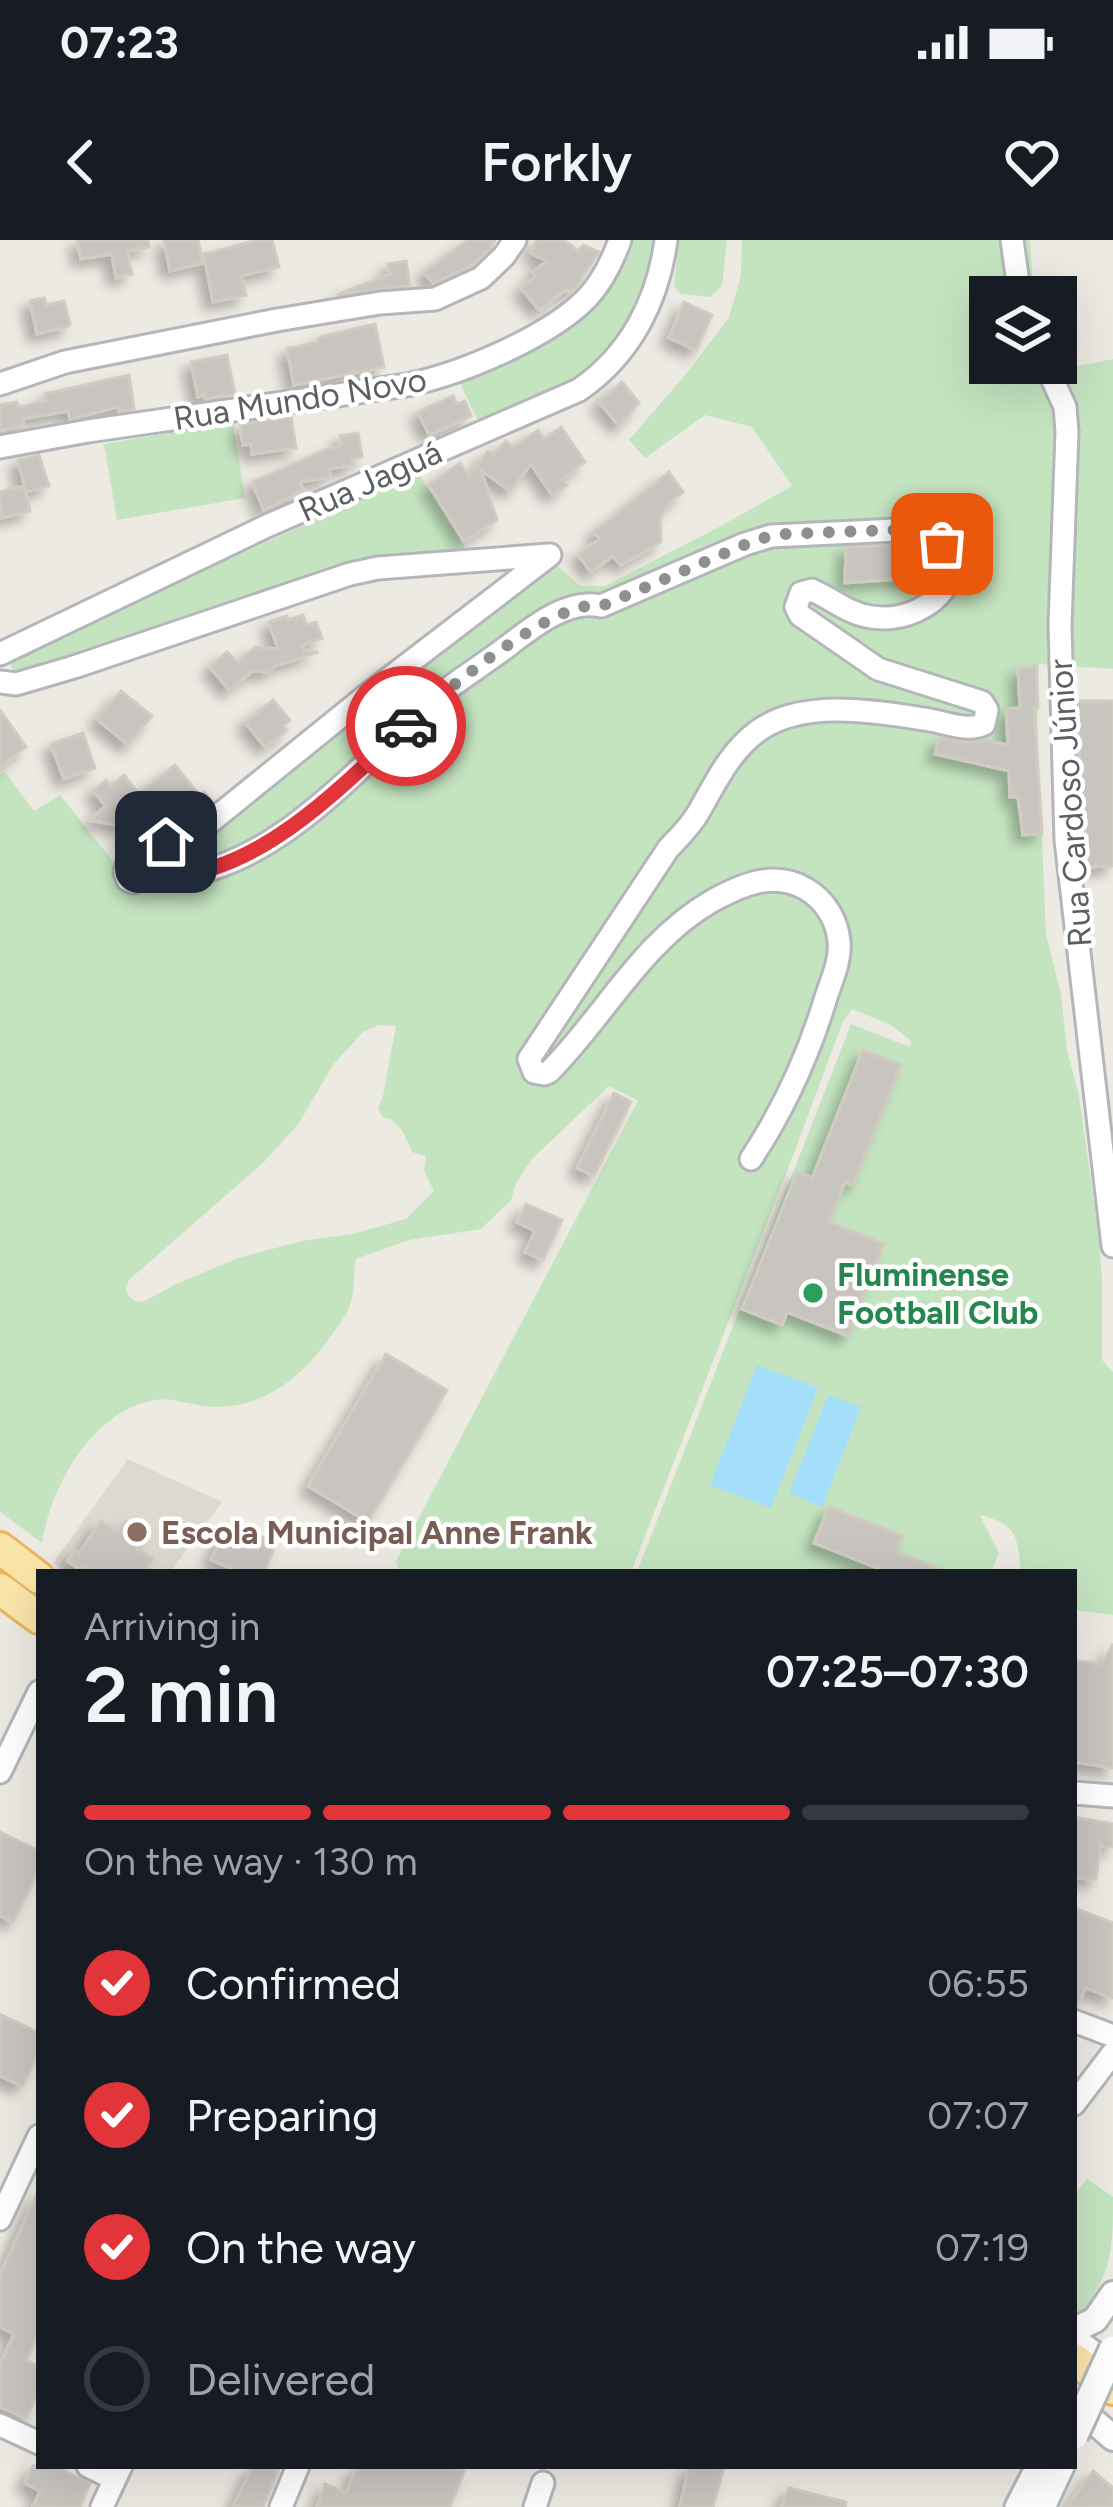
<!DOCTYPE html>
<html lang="en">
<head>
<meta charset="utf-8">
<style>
  :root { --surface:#171b24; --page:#20242c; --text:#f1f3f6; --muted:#9ea1a6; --line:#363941; --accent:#e23539 }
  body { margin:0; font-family:Figtree,sans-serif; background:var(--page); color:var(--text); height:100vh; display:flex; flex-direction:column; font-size:45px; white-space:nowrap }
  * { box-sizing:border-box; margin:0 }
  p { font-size:39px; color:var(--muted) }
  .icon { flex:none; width:66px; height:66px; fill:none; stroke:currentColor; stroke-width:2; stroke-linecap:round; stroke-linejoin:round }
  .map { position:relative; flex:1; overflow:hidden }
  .side { position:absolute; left:36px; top:1329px; width:1041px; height:900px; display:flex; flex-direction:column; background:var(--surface); border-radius:0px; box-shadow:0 12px 48px #0002 }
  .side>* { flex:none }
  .controls { position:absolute; left:969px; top:36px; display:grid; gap:24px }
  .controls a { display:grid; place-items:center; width:108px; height:108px; border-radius:0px; background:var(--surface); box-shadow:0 12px 48px #0002; font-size:60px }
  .pin { position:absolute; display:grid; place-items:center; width:102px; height:102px; color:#fff; margin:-51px; border-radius:24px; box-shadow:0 6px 18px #0006 }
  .courier { position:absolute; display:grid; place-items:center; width:120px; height:120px; margin:-60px; border:9px solid #e23539; border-radius:50%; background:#fff; color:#222; box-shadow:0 3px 15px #0007 }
  .summary em { font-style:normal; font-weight:600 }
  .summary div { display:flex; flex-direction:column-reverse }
  .summary { display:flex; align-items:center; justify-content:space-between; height:204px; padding:0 48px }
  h1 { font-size:78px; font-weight:600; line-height:90px }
  .bar { display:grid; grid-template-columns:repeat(4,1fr); gap:18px 12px; align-content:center; height:144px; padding:0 48px }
  .bar i { height:15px; border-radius:9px; background:var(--line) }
  .bar .active { background:var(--accent) }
  .bar p { grid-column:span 4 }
  ol { padding:0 48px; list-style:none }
  li { display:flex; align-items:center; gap:36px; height:132px }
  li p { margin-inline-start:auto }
  li .icon { padding:12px; border-radius:50%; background:var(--accent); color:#fff; stroke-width:4 }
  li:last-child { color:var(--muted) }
  li i { width:66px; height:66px; border:6px solid var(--line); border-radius:50% }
  .status { display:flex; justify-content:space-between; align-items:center; height:84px; padding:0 60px; background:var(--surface); direction:ltr }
  .status svg { height:33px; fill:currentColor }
  header { display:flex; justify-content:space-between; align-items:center; height:156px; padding:0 48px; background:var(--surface); font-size:54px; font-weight:600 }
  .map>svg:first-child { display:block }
  .education { fill:#ddd9d1 }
  .green { fill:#c4e4c0; fill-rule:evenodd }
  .water { fill:#a5defb }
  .building { fill:#c8c5c0; stroke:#d2cbc2; stroke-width:3; filter:url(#shadow) }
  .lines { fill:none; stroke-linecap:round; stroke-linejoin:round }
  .minor-casing { stroke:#b4b6ba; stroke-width:27 }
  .tertiary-casing { stroke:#b4b6ba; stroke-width:30 }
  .secondary-casing { stroke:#b2b7ba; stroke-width:33 }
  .primary-casing { stroke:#ebb55e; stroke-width:36 }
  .minor { stroke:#fff; stroke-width:21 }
  .tertiary { stroke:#fff; stroke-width:24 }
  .secondary { stroke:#fff; stroke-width:27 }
  .primary { stroke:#fbe6aa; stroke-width:30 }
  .secondary-bridge-casing { stroke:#b2b7ba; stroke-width:33; stroke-linecap:butt }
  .secondary-bridge { stroke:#fff; stroke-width:27 }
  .done { stroke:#8e9090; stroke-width:12; stroke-dasharray:0 21.6 }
  .route { stroke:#e23539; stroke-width:15 }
  .leisure-dot { fill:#2e9e5b; stroke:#fff; stroke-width:4.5 }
  .education-dot { fill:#8d6e63; stroke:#fff; stroke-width:4.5 }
  .labels { text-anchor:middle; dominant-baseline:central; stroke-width:9; stroke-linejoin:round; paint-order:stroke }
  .street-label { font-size:33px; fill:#5b6063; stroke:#fff }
  .leisure-label { font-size:33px; font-weight:bold; fill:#27864d; stroke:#fff; text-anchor:start }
  .education-label { font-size:33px; font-weight:bold; fill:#785e54; stroke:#fff; text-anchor:start }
</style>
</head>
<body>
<div class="status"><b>07:23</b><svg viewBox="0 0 49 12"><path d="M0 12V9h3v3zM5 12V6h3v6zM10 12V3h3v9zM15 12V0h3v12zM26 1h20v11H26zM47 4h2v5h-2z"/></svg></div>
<header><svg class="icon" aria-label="back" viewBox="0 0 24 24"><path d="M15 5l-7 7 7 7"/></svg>Forkly<svg class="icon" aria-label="heart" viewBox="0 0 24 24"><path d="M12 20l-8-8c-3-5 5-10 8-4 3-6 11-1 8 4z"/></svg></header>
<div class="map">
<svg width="1113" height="2267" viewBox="0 0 1113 2267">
  <defs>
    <filter id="shadow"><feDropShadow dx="-8" dy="8" stdDeviation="6" flood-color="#0004"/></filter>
  </defs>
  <rect width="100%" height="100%" fill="#edeae3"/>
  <path class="education" d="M128,1219L222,1262L170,1332H65L53,1323Z"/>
  <path class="green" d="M628,0H658L656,21L627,98L582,136L479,183L458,139L574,79Z
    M679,0H727L722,46L710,57L681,54L674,46Z
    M742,0H1030L1033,46L1042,57H990V123H1056V79L1071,110L1067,121L1055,133L1060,137L1073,127L1113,119V429L1039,424L1037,477L1046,694L1061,755L1067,810L1079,856L1098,991L1102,1038V1120L1113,1132V1375L1074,1370V1332H1021C1017,1296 1018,1285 980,1275L999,1313L991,1332H637L851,784L910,807L911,801L891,785L852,769L843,781L796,908L631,1332H406L398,1328L396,1321L638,861L609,846L532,919L516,943L511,960L481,989L409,1000L356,1019C353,1033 355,1051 350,1065C347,1075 337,1087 331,1096C304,1134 268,1166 219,1167C197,1168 177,1157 155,1160C92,1171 51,1246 42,1303L0,1272V534L5,532L34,571L60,555L128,640L551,320L580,346H605L717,288L792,246L752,187L705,175L645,218L629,200L691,128L729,77L741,36ZM379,785L396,786L383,856L378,868L383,878L391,879L403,892L412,912L426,916L424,931L434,951L406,979L352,994L302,1001L238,1018L176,1044L145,1061C135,1064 128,1058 126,1049L129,1040L264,922L299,883L333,825L363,792Z
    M233,182L245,258L117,280L104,204Z
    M418,233L466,309L361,319L337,324L16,433L12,429L10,422L66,393Z
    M1087,1939L1113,1957C1113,2006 1113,2031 1082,2072L1074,2070V1955Z"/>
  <path class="water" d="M757,1125L818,1148L771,1268L710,1245Z
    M828,1155L861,1167L822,1267L789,1253Z"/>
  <path class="building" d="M77,0H148L149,7L127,11L132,34L116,38L112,14L81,19Z
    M164,0H198L203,23L170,31Z
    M258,0H272L279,27L241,36L246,55L213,62L204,14Z
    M468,0H495L491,8L470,27L433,43L424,32Z
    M537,0H564L578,11L583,5L599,12L576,47L570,53L567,49L539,70L521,48L536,36L533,32L547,21L531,13Z
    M406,21L410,46L337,55L390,34L388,24Z
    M44,58L46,65L64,61L70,84L67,87L37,94L30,61Z
    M684,62L712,75L696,110L669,98Z
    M375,84L384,127L294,145L287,109L318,102V99L323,96Z
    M227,115L235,154L205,159V155L198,157L191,122Z
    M129,135L134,169L119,171L118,167L70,179L68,171L22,179L24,185L0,191V165L16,162L20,167L46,161L45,154Z
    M622,142L639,163L619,186L599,162Z
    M453,156L457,164L465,161L471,176L429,195L418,172Z
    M291,177L296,208L252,214L251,204L243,205L240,184Z
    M561,187L585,222L562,239L567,245L552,255L531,224L510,251L481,230L497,280L464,301L429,245L460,223L469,237L488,211L493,214L506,201L513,207L538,190L544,199Z
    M358,193L362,217L352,219L353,225L329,229L330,237L300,242L303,250L264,270L252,242L328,209L339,207L341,203L340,196Z
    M39,215L49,246L26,252L18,220Z
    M669,232L683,252L668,264L660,280L661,302L621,325L613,316L591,332L578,314L600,299L594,292Z
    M24,246L30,271L2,278L0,252Z
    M915,304L916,338L845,343L846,307Z
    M303,375L306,385L316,382L322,398L302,405L304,411L318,412L275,426L269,432L252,431L229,450L210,427L227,412L238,422L255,407L278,409L269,382L287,376L288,380Z
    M1036,426L1038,467H1034L1042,593L1023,595L1018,557H1010L1009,531L935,514L940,498L965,502L984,500L1008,505L1006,469L1020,468L1018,428Z
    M121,451L152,476L128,505L97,479Z
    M273,460L290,480L283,486L287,490L265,507L245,482Z
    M1077,461H1113V626L1084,627Z
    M0,470L26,507L0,527Z
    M83,493L95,528L64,539L51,504Z
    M175,525L200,556L204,552L212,562L182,586L149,587L137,571L118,586L90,580L106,566L93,551L106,540L111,546L124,535L139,554Z
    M863,810L901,825L853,945L845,942L829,982L884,1004L848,1096L787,1072L782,1085L742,1069L797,932L812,938Z
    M614,853L631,862L594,936L577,928Z
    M526,964L562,980L543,1020L525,1012L535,991L517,982Z
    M386,1114L447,1150L368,1282L308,1246Z
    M829,1267L903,1296L897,1312L946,1332H887L814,1303Z
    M101,1281L117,1292L126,1281L146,1295L137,1308L153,1319L144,1332H91L82,1326L79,1329L67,1321L75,1310L79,1313Z
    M226,1287L240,1294L244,1289L276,1303L264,1332H240L211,1320Z
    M1113,1404V1528L1074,1522V1421L1102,1424Z
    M1074,1577L1113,1584V1607L1100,1606L1096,1639L1074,1638Z
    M0,1592L39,1611V1629L13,1682L0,1676Z
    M1074,1668L1113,1683V1758L1086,1748L1076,1767L1074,1766Z
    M0,1774L39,1793V1813L22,1846L0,1836Z
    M39,1949V2093L26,2120L39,2127V2150L26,2178L0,2167V2124L14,2094L0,2087V2035Z
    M33,2226H54L90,2243L80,2267H33L40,2251L25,2243Z
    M253,2226H280L263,2267H233Z
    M358,2226H451L464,2231L450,2267H317L325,2244L346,2253Z
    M689,2226H706L723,2230L713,2267H680Z
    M1093,2231L1113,2248V2267H1067Z
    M789,2248L846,2262L845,2267H781Z"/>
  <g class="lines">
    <g class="minor-casing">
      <path id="minor" d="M1012,0L1020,57
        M1045,123L1065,167L1067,192L1060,385L1066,600L1113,1006
        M0,144L65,122L277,80L380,63L435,59L481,38L504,16L515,0
        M0,207L88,191L407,145C461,134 549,97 587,58C603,41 612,22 620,0
        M0,414L269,285L579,150C630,115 658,61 666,0
        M0,442L16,444L74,427L350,334L378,328L549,315
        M184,602L152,601L131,612L125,632L128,640L133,642L162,621L366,456L550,315
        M162,621L176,636C276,627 359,526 430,463C453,443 480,427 504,409C530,389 567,358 601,366L745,304L771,296L918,289C989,312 938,387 871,377C849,374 832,359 812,350L801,353L796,367L800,375L878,429L982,462L987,470L984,484C969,492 947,483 930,480C878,472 804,458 758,491C729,512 715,544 698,573C690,587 678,598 668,609L529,819L534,832L544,834L549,832C604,777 642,701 712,661C741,645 774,630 806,649C825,660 837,680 839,701C841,719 833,737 827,754C810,811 784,869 751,919
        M0,1532L39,1452
        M1074,1553L1113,1556
        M1074,1781L1113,1796
        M1074,1864L1113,1813
        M0,1979L39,1896
        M0,2185L39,2203
        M88,2226L115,2239
        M102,2267L121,2226
        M281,2267L298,2226
        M535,2267L543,2243
        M1016,2267L1037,2226"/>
    </g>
    <g class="tertiary-casing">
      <path id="tertiary" d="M1074,2090L1095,2080L1113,2054
        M1074,2099L1113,2129
        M1074,2164L1113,2198"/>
    </g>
    <g class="secondary-casing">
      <path id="secondary" d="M1041,2267L1060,2226"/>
    </g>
    <g class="primary-casing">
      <path id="primary" d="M0,1308L39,1338
        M0,1349L39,1378
        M1074,2119L1113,2149"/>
    </g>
    <use href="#minor" class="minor"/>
    <use href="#tertiary" class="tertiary"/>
    <use href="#secondary" class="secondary"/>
    <use href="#primary" class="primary"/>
    <g class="secondary-bridge-casing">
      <path id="secondary-bridge" d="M1074,2195L1113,2110"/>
    </g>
    <use href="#secondary-bridge" class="secondary-bridge"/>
  </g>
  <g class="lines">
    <path class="done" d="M406,486C440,454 558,356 602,366L758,299L784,294L918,289L935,297L942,304"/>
    <path class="route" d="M166,602H184L162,621L176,636C265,627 344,545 406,486"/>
  </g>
  <circle class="leisure-dot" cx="813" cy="1053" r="12"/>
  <circle class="education-dot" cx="137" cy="1292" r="12"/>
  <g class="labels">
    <g class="street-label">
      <text transform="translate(300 159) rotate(-9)">Rua Mundo Novo</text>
      <text transform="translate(370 241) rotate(-24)">Rua Jaguá</text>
      <text transform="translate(1070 563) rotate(-94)">Rua Cardoso Júnior</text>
    </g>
    <g class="leisure-label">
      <text x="837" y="1034">Fluminense<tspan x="837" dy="38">Football Club</tspan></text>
    </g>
    <g class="education-label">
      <text x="161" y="1292">Escola Municipal Anne Frank</text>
    </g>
  </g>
</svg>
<div class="controls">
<a><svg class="icon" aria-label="layers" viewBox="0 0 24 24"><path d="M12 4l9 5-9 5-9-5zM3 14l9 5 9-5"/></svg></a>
</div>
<div class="pin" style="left:942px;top:304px;background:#ea580c"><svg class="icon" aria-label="bag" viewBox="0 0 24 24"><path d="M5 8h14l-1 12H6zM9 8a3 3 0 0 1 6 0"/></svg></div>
<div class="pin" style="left:166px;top:602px;background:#1f2937"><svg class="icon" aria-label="home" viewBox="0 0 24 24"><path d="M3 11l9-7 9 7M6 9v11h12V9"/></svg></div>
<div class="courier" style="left:406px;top:486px"><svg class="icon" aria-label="car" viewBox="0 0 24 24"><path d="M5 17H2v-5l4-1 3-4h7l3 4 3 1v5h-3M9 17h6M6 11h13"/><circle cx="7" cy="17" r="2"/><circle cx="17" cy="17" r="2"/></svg></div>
<section class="side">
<div class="summary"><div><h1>2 min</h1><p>Arriving in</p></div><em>07:25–07:30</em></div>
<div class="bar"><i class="active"></i><i class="active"></i><i class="active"></i><i></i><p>On the way · 130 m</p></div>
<ol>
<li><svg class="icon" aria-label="check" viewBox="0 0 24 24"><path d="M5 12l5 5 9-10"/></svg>Confirmed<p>06:55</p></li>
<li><svg class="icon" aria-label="check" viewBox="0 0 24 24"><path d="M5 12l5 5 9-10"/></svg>Preparing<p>07:07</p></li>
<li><svg class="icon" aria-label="check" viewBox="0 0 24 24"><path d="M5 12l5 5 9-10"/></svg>On the way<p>07:19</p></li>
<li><i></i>Delivered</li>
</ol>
</section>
</div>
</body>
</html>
